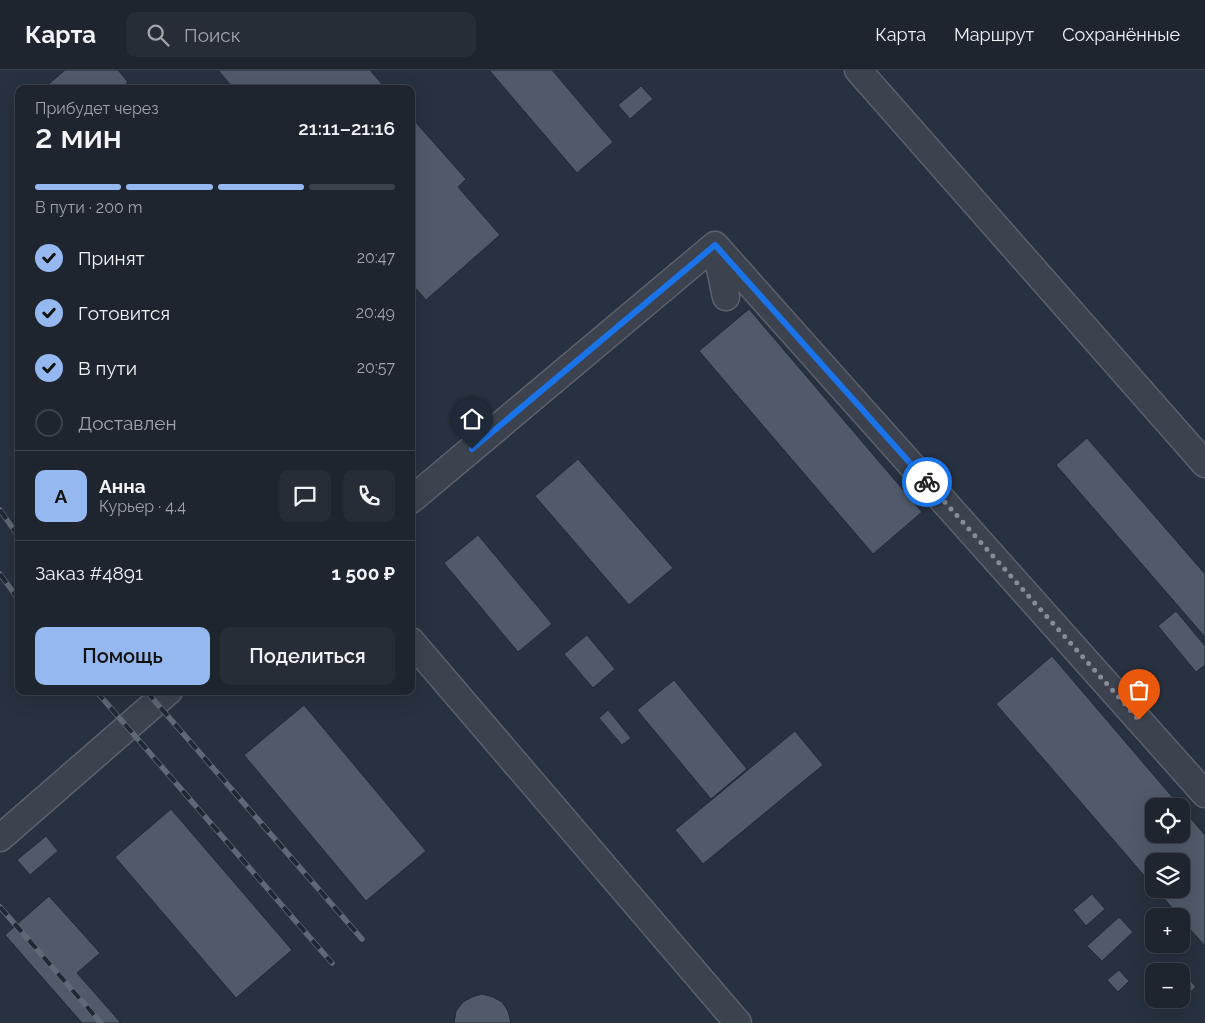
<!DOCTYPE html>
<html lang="ru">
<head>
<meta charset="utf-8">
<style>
  :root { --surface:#1e252f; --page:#262d37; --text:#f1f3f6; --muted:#a1a5aa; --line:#3c424b; --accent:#96b8f0 }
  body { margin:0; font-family:Raleway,sans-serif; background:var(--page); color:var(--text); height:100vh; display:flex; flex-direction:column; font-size:19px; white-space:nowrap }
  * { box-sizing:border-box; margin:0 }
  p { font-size:16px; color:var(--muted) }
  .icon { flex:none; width:28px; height:28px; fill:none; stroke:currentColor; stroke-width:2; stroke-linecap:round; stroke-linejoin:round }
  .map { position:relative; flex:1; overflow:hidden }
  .side { position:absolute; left:15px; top:15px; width:400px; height:610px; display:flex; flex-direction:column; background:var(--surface); border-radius:10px; box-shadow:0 5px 20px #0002,0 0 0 1px var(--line) }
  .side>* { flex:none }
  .fabs { position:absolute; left:1145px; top:728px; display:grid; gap:10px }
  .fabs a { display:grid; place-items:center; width:45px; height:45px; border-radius:10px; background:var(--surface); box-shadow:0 5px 20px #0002,0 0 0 1px var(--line); font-size:25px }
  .pin { position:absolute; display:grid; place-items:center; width:42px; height:42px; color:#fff; margin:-51px -21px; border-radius:50% 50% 50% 0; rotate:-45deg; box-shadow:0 0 5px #0007 }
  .pin .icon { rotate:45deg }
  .courier { position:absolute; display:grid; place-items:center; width:50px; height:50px; margin:-25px; border:4px solid #1a73e8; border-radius:50%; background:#fff; color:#222; box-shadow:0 1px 6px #0007 }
  .head em { font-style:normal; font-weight:600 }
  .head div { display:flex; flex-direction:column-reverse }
  .head { display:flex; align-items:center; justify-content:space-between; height:85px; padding:0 20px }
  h1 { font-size:32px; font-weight:600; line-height:38px }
  .bar { display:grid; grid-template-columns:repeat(4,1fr); gap:8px 5px; align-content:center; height:60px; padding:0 20px }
  .bar i { height:6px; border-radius:4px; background:var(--line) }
  .bar .selected { background:var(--accent) }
  .bar p { grid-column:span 4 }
  .line { display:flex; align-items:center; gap:12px; padding:0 20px; border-top:1px solid var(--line) }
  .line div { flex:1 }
  .round { display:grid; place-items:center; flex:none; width:52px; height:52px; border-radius:10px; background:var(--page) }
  ol { padding:0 20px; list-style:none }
  li { display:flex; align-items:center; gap:15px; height:55px }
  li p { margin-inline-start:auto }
  li .icon { padding:5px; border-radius:50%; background:var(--accent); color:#111; stroke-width:4 }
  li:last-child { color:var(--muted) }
  li i { width:28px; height:28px; border:2px solid var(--line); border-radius:50% }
  .primary-button { display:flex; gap:10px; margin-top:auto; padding:10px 20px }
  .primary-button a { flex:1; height:58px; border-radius:10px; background:var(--accent); color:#111; font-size:20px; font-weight:600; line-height:58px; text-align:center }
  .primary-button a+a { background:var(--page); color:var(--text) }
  header { display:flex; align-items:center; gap:30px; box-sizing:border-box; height:70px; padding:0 25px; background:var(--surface); border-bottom:1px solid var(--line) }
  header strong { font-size:24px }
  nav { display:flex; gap:28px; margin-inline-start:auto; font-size:18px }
  .search { width:350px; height:45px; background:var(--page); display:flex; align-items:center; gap:12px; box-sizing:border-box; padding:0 18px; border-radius:10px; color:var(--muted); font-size:19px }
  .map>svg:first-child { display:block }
  .building { fill:#515a6a; stroke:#222a36 }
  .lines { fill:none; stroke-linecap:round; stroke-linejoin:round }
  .minor-casing { stroke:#5a616c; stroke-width:29 }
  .minor { stroke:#3c434f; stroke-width:26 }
  .rail-casing { stroke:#5e6876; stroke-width:5.5 }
  .rail { stroke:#202834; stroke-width:4; stroke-dasharray:11; stroke-linecap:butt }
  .done { stroke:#868d99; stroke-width:5; stroke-dasharray:0 9 }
  .route { stroke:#1a73e8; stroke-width:6 }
</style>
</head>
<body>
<header>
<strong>Карта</strong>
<div class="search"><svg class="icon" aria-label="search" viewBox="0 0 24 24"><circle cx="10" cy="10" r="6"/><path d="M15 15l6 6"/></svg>Поиск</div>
<nav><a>Карта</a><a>Маршрут</a><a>Сохранённые</a></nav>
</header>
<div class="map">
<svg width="1205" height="953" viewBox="0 0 1205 953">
  <rect width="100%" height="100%" fill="#28313f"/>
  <path class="building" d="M65,0H118L128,12L120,19H43Z
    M218,0H370L386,19H234Z
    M489,0H552L613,72L577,103Z
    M641,16L653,29L630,49L618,35Z
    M411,47L466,109L458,117L500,165L426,230L411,213Z
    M749,239L922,442L873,484L699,281Z
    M1087,368L1205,504V567L1056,395Z
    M578,389L673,498L629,535L535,426Z
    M478,465L552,554L518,582L444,493Z
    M1176,541L1205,576V595L1196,602L1158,556Z
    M587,565L615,599L593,618L564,584Z
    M1052,586L1180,736H1154V764H1181V737L1205,765V876L1181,849V846H1179L1156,819H1181V791H1154V817L996,634Z
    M674,610L747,699L711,729L637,640Z
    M304,635L426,781L366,831L244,685Z
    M608,640L631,668L622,675L599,648Z
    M795,661L823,695L703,794L675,760Z
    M171,739L292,880L236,928L115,787Z
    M46,766L58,781L30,805L17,790Z
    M1092,824L1105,839L1086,856L1073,840Z
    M49,826L100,883L77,903L121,953H82L5,865Z
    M1119,847L1133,862L1102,891L1087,876Z
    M1119,900L1129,911L1118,922L1107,910Z
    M1190,910L1196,917L1172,938L1164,929H1181V917Z
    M482,924L493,927L502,932L508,941L511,953H454L456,941L463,932L472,927Z"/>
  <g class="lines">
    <g class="minor-casing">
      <path id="minor" d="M858,0L1205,394
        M715,175L1205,724
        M411,430L715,175L726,227
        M411,571L738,953
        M0,768L169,621"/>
    </g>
    <use href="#minor" class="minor"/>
    <g class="rail-casing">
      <path id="rail" d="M0,440L19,467
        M0,504L19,530
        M96,621L332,893
        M146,621L362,869
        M0,837L101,953"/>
    </g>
    <use href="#rail" class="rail"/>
  </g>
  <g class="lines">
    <path class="done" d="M927,412L1139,650"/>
    <path class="route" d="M472,379L715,175L927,412"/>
  </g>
</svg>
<div class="fabs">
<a><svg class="icon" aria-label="locate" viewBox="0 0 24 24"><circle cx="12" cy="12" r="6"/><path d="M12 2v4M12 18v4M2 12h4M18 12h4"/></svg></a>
<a><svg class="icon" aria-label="layers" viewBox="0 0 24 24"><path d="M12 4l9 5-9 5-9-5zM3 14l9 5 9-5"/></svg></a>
<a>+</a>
<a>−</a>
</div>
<div class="pin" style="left:1139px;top:650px;background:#ea580c"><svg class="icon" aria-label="bag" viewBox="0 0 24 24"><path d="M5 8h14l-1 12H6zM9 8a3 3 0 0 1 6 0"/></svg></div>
<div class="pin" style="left:472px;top:379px;background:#1f2937"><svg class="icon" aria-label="home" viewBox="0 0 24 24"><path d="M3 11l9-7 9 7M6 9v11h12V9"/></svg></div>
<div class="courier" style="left:927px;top:412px"><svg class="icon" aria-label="bike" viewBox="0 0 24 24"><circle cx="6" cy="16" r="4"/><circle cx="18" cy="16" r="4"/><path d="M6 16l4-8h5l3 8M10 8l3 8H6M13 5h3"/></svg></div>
<section class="side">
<div class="head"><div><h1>2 мин</h1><p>Прибудет через</p></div><em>21:11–21:16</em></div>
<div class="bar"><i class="selected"></i><i class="selected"></i><i class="selected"></i><i></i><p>В пути · 200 m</p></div>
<ol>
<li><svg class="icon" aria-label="check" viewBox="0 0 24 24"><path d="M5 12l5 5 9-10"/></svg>Принят<p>20:47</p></li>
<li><svg class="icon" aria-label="check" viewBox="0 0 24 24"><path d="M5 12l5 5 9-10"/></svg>Готовится<p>20:49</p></li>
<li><svg class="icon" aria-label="check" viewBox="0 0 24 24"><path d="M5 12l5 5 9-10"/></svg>В пути<p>20:57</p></li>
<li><i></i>Доставлен</li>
</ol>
<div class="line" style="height:90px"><b class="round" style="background:var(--accent);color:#111">А</b><div><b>Анна</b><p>Курьер · 4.4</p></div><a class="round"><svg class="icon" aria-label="chat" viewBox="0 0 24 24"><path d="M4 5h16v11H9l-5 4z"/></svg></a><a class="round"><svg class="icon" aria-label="phone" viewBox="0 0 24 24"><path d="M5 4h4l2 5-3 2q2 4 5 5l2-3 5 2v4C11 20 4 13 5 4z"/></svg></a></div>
<div class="line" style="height:65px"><div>Заказ #4891</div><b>1 500 ₽</b></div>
<div class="primary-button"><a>Помощь</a><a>Поделиться</a></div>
</section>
</div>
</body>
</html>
